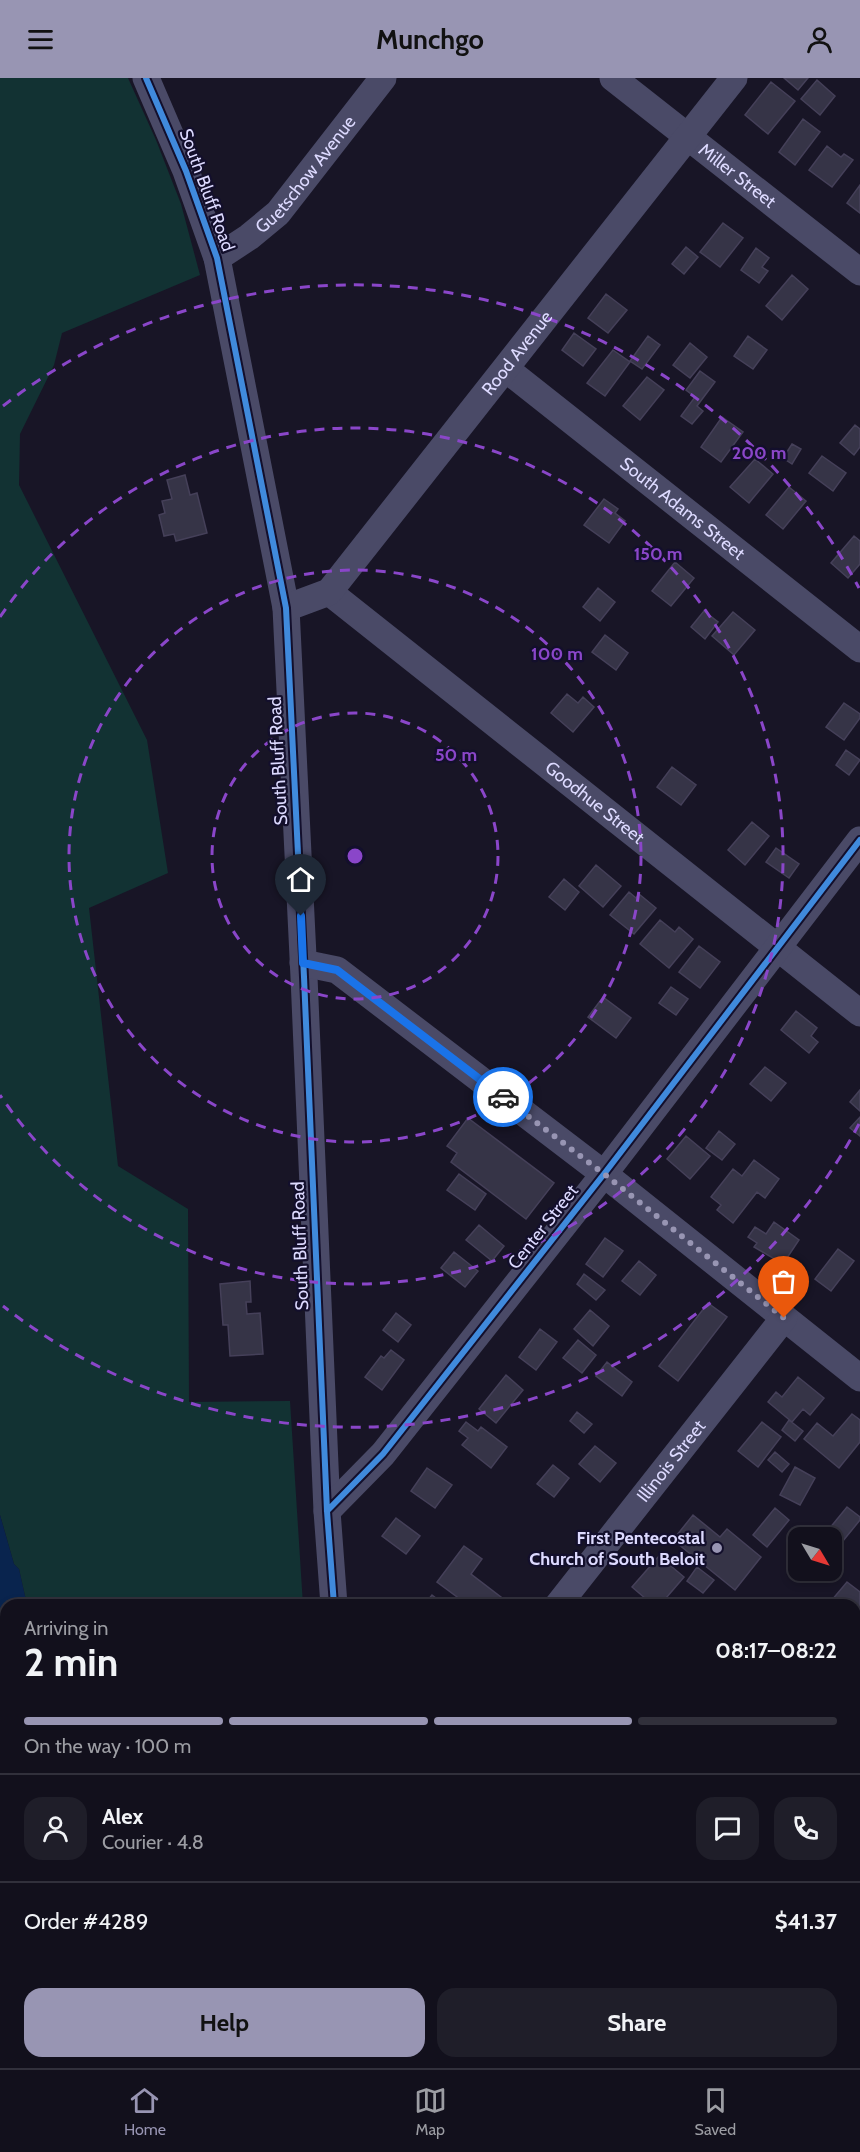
<!DOCTYPE html>
<html lang="en">
<head>
<meta charset="utf-8">
<style>
  :root { --surface:#12101c; --page:#1f1e29; --text:#f1f3f6; --muted:#9c9da3; --line:#31303b; --accent:#9895b3 }
  body { margin:0; font-family:Cabin,sans-serif; background:var(--page); color:var(--text); height:100vh; display:flex; flex-direction:column; font-size:22px; white-space:nowrap }
  * { box-sizing:border-box; margin:0 }
  p { font-size:20px; color:var(--muted) }
  .icon { flex:none; width:33px; height:33px; fill:none; stroke:currentColor; stroke-width:2; stroke-linecap:round; stroke-linejoin:round }
  .map { position:relative; flex:1; overflow:hidden }
  .drawer { position:absolute; left:0px; top:1521px; width:861px; height:470px; display:flex; flex-direction:column; background:var(--surface); border-radius:18px 18px 0 0; box-shadow:0 3px 9px #0003,0 0 0 2px var(--line) }
  .drawer>* { flex:none }
  .needle { width:39px; rotate:128deg }
  .buttons { position:absolute; left:788px; top:1449px; display:grid; gap:12px }
  .buttons a { display:grid; place-items:center; width:54px; height:54px; border-radius:12px; background:var(--surface); box-shadow:0 3px 9px #0003,0 0 0 2px var(--line); font-size:30px }
  .pin { position:absolute; display:grid; place-items:center; width:51px; height:51px; color:#fff; margin:-62px -26px; border-radius:50% 50% 50% 0; rotate:-45deg; box-shadow:0 0 6px #0007 }
  .pin .icon { rotate:45deg }
  .courier { position:absolute; display:grid; place-items:center; width:60px; height:60px; margin:-30px; border:4px solid #1a73e8; border-radius:50%; background:#fff; color:#222; box-shadow:0 2px 8px #0007 }
  .summary em { font-style:normal; font-weight:700 }
  .summary div { display:flex; flex-direction:column-reverse }
  .summary { display:flex; align-items:center; justify-content:space-between; height:102px; padding:0 24px }
  h1 { font-size:39px; font-weight:700; line-height:45px }
  .bar { display:grid; grid-template-columns:repeat(4,1fr); gap:9px 6px; align-content:center; height:72px; padding:0 24px }
  .bar i { height:8px; border-radius:4px; background:var(--line) }
  .bar .on { background:var(--accent) }
  .bar p { grid-column:span 4 }
  .line { display:flex; align-items:center; gap:15px; padding:0 24px; border-top:2px solid var(--line) }
  .line div { flex:1 }
  .round { display:grid; place-items:center; flex:none; width:63px; height:63px; border-radius:18px; background:var(--page) }
  .primary-button { display:flex; gap:12px; margin-top:auto; padding:12px 24px }
  .primary-button a { flex:1; height:69px; border-radius:18px; background:var(--accent); color:#111; font-size:24px; font-weight:700; line-height:69px; text-align:center }
  .primary-button a+a { background:var(--page); color:var(--text) }
  header { display:flex; justify-content:space-between; align-items:center; height:78px; padding:0 24px; background:var(--accent); color:#111; font-size:27px; font-weight:700 }
  .menu { display:flex; justify-content:space-around; align-items:center; height:84px; border-top:2px solid var(--line); background:var(--surface); font-size:16px; color:var(--muted) }
  .menu a { display:grid; justify-items:center; gap:3px }
  .menu .on { color:var(--accent) }
  .map>svg:first-child { display:block }
  .green { fill:#123233 }
  .water { fill:#09244e }
  .building { fill:#363447; stroke:#454059; stroke-width:1.5 }
  .lines { fill:none; stroke-linecap:round; stroke-linejoin:round }
  .minor { stroke:#4a4a67; stroke-width:27 }
  .cycleway-casing { stroke:#130f2c; stroke-width:10 }
  .cycleway { stroke:#408adc; stroke-width:6 }
  .done { stroke:#9895b3; stroke-width:6; stroke-dasharray:0 10.8 }
  .route { stroke:#1a73e8; stroke-width:8 }
  .ring { fill:none; stroke:#8a46c9; stroke-width:3; stroke-dasharray:10 8 }
  .poi-dot { fill:#9895b3; stroke:#130f2c; stroke-width:2 }
  .labels { text-anchor:middle; dominant-baseline:central; stroke-width:4.5; stroke-linejoin:round; paint-order:stroke }
  .street-label { font-size:18px; fill:#dddaff; stroke:#130f2c }
  .poi-label { font-size:18px; font-weight:bold; fill:#dddaff; stroke:#130f2c; text-anchor:end }
  .centre { fill:#8a46c9; stroke:#130f2c; stroke-width:3 }
  .ring-label { font-size:18px; text-anchor:middle; font-weight:bold; fill:#8a46c9; stroke:#130f2c; stroke-width:4.5; stroke-linejoin:round; paint-order:stroke }
</style>
</head>
<body>
<header><svg class="icon" aria-label="menu" viewBox="0 0 24 24"><path d="M4 6h16M4 12h16M4 18h16"/></svg>Munchgo<svg class="icon" aria-label="person" viewBox="0 0 24 24"><circle cx="12" cy="8" r="4"/><path d="M4 21q1-7 8-7t8 7"/></svg></header>
<div class="map">
<svg width="860" height="1990" viewBox="0 0 860 1990">
  <rect width="100%" height="100%" fill="#181526"/>
  <path class="green" d="M0,0H128L156,62L181,126L200,197L62,255L54,287L20,356L19,407L147,662L168,795L89,830L118,1088L188,1131L189,1324L290,1323L303,1527H27L19,1491L14,1486L0,1437Z"/>
  <path class="water" d="M0,1437L14,1486L19,1491L27,1527H6V1984H223L227,1990H0Z"/>
  <path class="building" d="M784,0H808L798,12Z
    M817,2L835,18L820,37L801,21Z
    M771,4L795,23L768,56L745,37Z
    M803,41L820,54L795,87L779,74Z
    M827,68L841,79L844,76L853,82L832,109L809,92Z
    M860,107V135L847,125Z
    M723,145L743,160L720,189L700,174Z
    M686,169L698,179L684,196L672,186Z
    M756,170L769,180L762,189L768,193L759,205L741,192Z
    M792,197L808,211L782,242L766,228Z
    M606,216L627,232L608,255L588,240Z
    M574,255L596,271L583,288L562,272Z
    M648,258L660,267L642,291L630,283Z
    M748,258L767,272L753,291L734,278Z
    M690,265L707,279L690,300L673,287Z
    M613,272L630,284L605,318L587,305Z
    M700,293L715,304L697,328L703,333L692,346L681,338L695,319L686,312Z
    M647,299L664,312L640,342L623,328Z
    M722,339L743,354L721,384L701,369Z
    M855,347L860,351V369L854,377L840,365Z
    M792,366L801,371L792,386L783,380Z
    M822,378L846,395L833,413L809,395Z
    M755,381L773,396L749,425L730,409Z
    M185,397L190,417L197,415L207,455L176,463L174,456L164,458L159,437L165,435L162,423L172,421L167,402Z
    M789,409L806,423L783,451L766,437Z
    M604,421L618,431L615,435L625,443L609,465L584,447Z
    M854,458L860,463V486L848,500L831,485Z
    M675,484L694,500L671,528L652,513Z
    M598,510L615,524L600,543L583,529Z
    M704,533L718,544L705,561L691,549Z
    M733,534L755,552L734,577L712,558Z
    M605,557L628,575L616,592L592,574Z
    M567,616L578,625L583,619L594,629L573,654L551,635Z
    M844,625L860,636V640L844,662L826,649Z
    M846,672L860,682L849,697L836,687Z
    M672,689L696,707L681,727L657,709Z
    M752,744L769,758L745,787L728,772Z
    M776,770L799,786L789,800L766,784Z
    M596,787L621,808L603,829L579,808Z
    M564,801L579,814L565,832L549,819Z
    M629,814L636,820L639,816L656,830L634,856L610,837Z
    M660,842L675,854L679,849L693,861L669,890L640,866Z
    M699,868L720,884L700,910L679,894Z
    M671,909L688,921L676,937L659,925Z
    M603,919L631,940L616,960L588,939Z
    M796,933L817,950L811,958L818,964L809,975L781,952Z
    M765,989L786,1005L771,1023L750,1006Z
    M860,1012V1033L850,1024Z
    M860,1039V1058L850,1050Z
    M468,1040L554,1105L526,1141L451,1084L457,1075L447,1068Z
    M719,1053L735,1066L722,1082L706,1070Z
    M686,1058L710,1078L690,1101L667,1081Z
    M754,1082L779,1101L765,1120L757,1114L733,1145L717,1132L721,1127L711,1119L733,1091L742,1098Z
    M459,1096L486,1116L475,1132L447,1112Z
    M774,1144L799,1162L783,1186L754,1169L757,1165L748,1159L755,1149L766,1156Z
    M479,1147L504,1168L492,1183L466,1162Z
    M605,1160L623,1173L603,1199L586,1186Z
    M838,1171L854,1183L831,1213L815,1201Z
    M454,1174L478,1193L465,1209L441,1190Z
    M639,1183L656,1197L640,1217L622,1203Z
    M584,1196L605,1212L596,1222L577,1206Z
    M250,1203L251,1224H246L247,1236L260,1235L263,1276L230,1278L228,1247H223L220,1206Z
    M708,1225L727,1239L678,1303L659,1288Z
    M590,1232L609,1248L593,1268L574,1251Z
    M396,1235L411,1247L398,1264L383,1252Z
    M540,1251L557,1264L536,1292L519,1279Z
    M578,1262L596,1277L582,1295L563,1280Z
    M391,1272L404,1282L382,1312L365,1299L381,1278L384,1280Z
    M607,1284L632,1304L622,1318L596,1298Z
    M506,1297L523,1312L496,1345L479,1331Z
    M798,1299L824,1320L810,1337L803,1331L792,1344L768,1324L776,1314L782,1319Z
    M577,1334L592,1346L584,1355L570,1343Z
    M852,1336L860,1342V1364L839,1390L804,1361L817,1345L833,1358Z
    M789,1342L803,1353L795,1363L782,1352Z
    M466,1344L478,1353L481,1349L507,1369L491,1390L462,1367L468,1360L459,1353Z
    M762,1344L781,1359L758,1389L738,1373Z
    M595,1368L616,1385L600,1404L579,1386Z
    M775,1374L789,1386L782,1394L768,1382Z
    M553,1387L569,1400L554,1419L537,1406Z
    M795,1389L815,1400L800,1427L780,1417Z
    M427,1390L452,1407L435,1430L411,1413Z
    M847,1429L860,1439V1442L843,1463L829,1451Z
    M775,1430L789,1442L767,1469L753,1457Z
    M693,1437L720,1459L727,1451L761,1479L735,1512L673,1462Z
    M396,1440L420,1458L406,1476L382,1458Z
    M464,1468L482,1481L471,1496L510,1526L509,1527H468L437,1504Z
    M659,1478L684,1499L660,1527H653L632,1509Z
    M697,1489L714,1502L703,1515L687,1503Z
    M847,1504L860,1514V1535L855,1541V1527H837L831,1523Z
    M432,1517L445,1527H424Z
    M855,1702L860,1705V1722L855,1728Z
    M299,1984H401L397,1990H307Z"/>
  <g class="lines">
    <g class="minor">
      <path d="M146,0L186,93L217,180L286,530L304,899L327,1433L334,1527"/>
      <path id="s1" d="M613,0L860,194"/>
      <path id="s2" d="M217,180L249,159L278,135L383,0"/>
      <path id="s3" d="M506,291L860,571"/>
      <path id="s4" d="M329,514L860,935"/>
      <path id="s5" d="M286,530L329,514L734,0"/>
      <path d="M303,885L337,892L604,1096L860,1300"/>
      <path d="M327,1433L383,1376L604,1096L860,762"/>
      <path id="s6" d="M558,1527L784,1240"/>
      <path d="M855,1630L860,1624"/>
      <path d="M585,1990L588,1984"/>
    </g>
    <g class="cycleway-casing">
      <path id="cycleway" d="M146,0L186,93L217,180L286,530L304,899L327,1433L334,1527
        M327,1433L383,1376L604,1096L860,762"/>
    </g>
    <use href="#cycleway" class="cycleway"/>
  </g>
  <g class="lines">
    <path class="done" d="M503,1019L604,1096L784,1240"/>
    <path class="route" d="M301,838L303,885L337,892L503,1019"/>
  </g>
  <g class="ring">
    <circle cx="355" cy="778" r="143"/>
    <circle cx="355" cy="778" r="286"/>
    <path d="M0 539A428 428 0 1 1 0 1017"/>
    <path d="M859 1046A571 571 0 0 1 3 1228M3 328A571 571 0 0 1 859 510"/>
  </g>
  <circle class="poi-dot" cx="717" cy="1470" r="6"/>
  <g class="labels">
    <g class="street-label">
      <text stroke="none"><textPath href="#s2" startOffset="123">Guetschow Avenue</textPath></text>
      <text stroke="none"><textPath href="#s1" startOffset="158">Miller Street</textPath></text>
      <text transform="translate(207 112) rotate(70)">South Bluff Road</text>
      <text stroke="none"><textPath href="#s5" startOffset="350">Rood Avenue</textPath></text>
      <text stroke="none"><textPath href="#s3" startOffset="225">South Adams Street</textPath></text>
      <text transform="translate(278 683) rotate(-93)">South Bluff Road</text>
      <text stroke="none"><textPath href="#s4" startOffset="339">Goodhue Street</textPath></text>
      <text transform="translate(543 1149) rotate(-52)">Center Street</text>
      <text transform="translate(300 1168) rotate(-92)">South Bluff Road</text>
      <text stroke="none"><textPath href="#s6" startOffset="183">Illinois Street</textPath></text>
    </g>
    <g class="poi-label">
      <text x="705" y="1460">First Pentecostal<tspan x="705" dy="21">Church of South Beloit</tspan></text>
    </g>
  </g>
  <circle cx="355" cy="778" r="9" class="centre"/>
  <g class="ring-label">
    <text x="759" y="381">200 m</text>
    <text x="658" y="482">150 m</text>
    <text x="557" y="582">100 m</text>
    <text x="456" y="683">50 m</text>
  </g>
</svg>
<div class="buttons">
<a><svg class="needle" viewBox="-14 -14 28 28"><path d="M0-13l5 13h-10z" fill="#e53935"/><path d="M0 13l5-13h-10z" fill="#9c9da3"/></svg></a>
</div>
<div class="pin" style="left:784px;top:1240px;background:#ea580c"><svg class="icon" aria-label="bag" viewBox="0 0 24 24"><path d="M5 8h14l-1 12H6zM9 8a3 3 0 0 1 6 0"/></svg></div>
<div class="pin" style="left:301px;top:838px;background:#1f2937"><svg class="icon" aria-label="home" viewBox="0 0 24 24"><path d="M3 11l9-7 9 7M6 9v11h12V9"/></svg></div>
<div class="courier" style="left:503px;top:1019px"><svg class="icon" aria-label="car" viewBox="0 0 24 24"><path d="M5 17H2v-5l4-1 3-4h7l3 4 3 1v5h-3M9 17h6M6 11h13"/><circle cx="7" cy="17" r="2"/><circle cx="17" cy="17" r="2"/></svg></div>
<section class="drawer">
<div class="summary"><div><h1>2 min</h1><p>Arriving in</p></div><em>08:17–08:22</em></div>
<div class="bar"><i class="on"></i><i class="on"></i><i class="on"></i><i></i><p>On the way · 100 m</p></div>
<div class="line" style="height:108px"><a class="round"><svg class="icon" aria-label="person" viewBox="0 0 24 24"><circle cx="12" cy="8" r="4"/><path d="M4 21q1-7 8-7t8 7"/></svg></a><div><b>Alex</b><p>Courier · 4.8</p></div><a class="round"><svg class="icon" aria-label="chat" viewBox="0 0 24 24"><path d="M4 5h16v11H9l-5 4z"/></svg></a><a class="round"><svg class="icon" aria-label="phone" viewBox="0 0 24 24"><path d="M5 4h4l2 5-3 2q2 4 5 5l2-3 5 2v4C11 20 4 13 5 4z"/></svg></a></div>
<div class="line" style="height:78px"><div>Order #4289</div><b>$41.37</b></div>
<div class="primary-button"><a>Help</a><a>Share</a></div>
</section>
</div>
<nav class="menu">
<a class="on"><svg class="icon" aria-label="home" viewBox="0 0 24 24"><path d="M3 11l9-7 9 7M6 9v11h12V9"/></svg>Home</a>
<a><svg class="icon" aria-label="map" viewBox="0 0 24 24"><path d="M3 6l6-2 6 2 6-2v14l-6 2-6-2-6 2zM9 4v14M15 6v14"/></svg>Map</a>
<a><svg class="icon" aria-label="saved" viewBox="0 0 24 24"><path d="M7 4h10v16l-5-4-5 4z"/></svg>Saved</a>
</nav>
</body>
</html>
